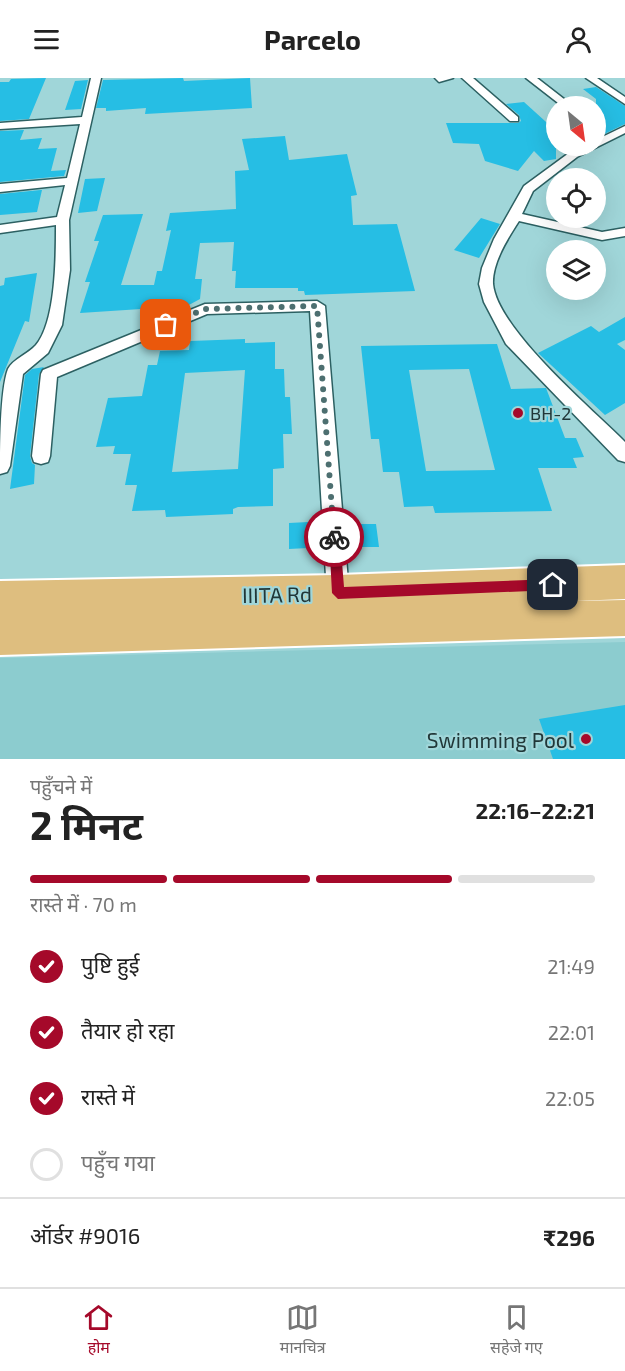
<!DOCTYPE html>
<html lang="hi">
<head>
<meta charset="utf-8">
<style>
  :root { --surface:#fff; --page:#f6f6f6; --text:#222; --muted:#767676; --line:#e0e0e0; --accent:#a5092a }
  body { margin:0; font-family:"Exo 2","Noto Sans Devanagari",sans-serif; background:var(--page); color:var(--text); height:100vh; display:flex; flex-direction:column; font-size:22px; white-space:nowrap }
  * { box-sizing:border-box; margin:0 }
  p { font-size:20px; color:var(--muted) }
  .icon { flex:none; width:33px; height:33px; fill:none; stroke:currentColor; stroke-width:2; stroke-linecap:round; stroke-linejoin:round }
  .map { position:relative; height:681px; overflow:hidden }
  .sheet { display:flex; flex-direction:column; background:var(--surface); flex:1 }
  .sheet>* { flex:none }
  .needle { width:39px; rotate:151deg }
  .fabs { position:absolute; left:546px; top:18px; display:grid; gap:12px }
  .fabs a { display:grid; place-items:center; width:60px; height:60px; border-radius:50%; background:var(--surface); box-shadow:0 6px 24px #0002; font-size:30px }
  .pin { position:absolute; display:grid; place-items:center; width:51px; height:51px; color:#fff; margin:-26px; border-radius:12px; box-shadow:0 3px 9px #0006 }
  .courier { position:absolute; display:grid; place-items:center; width:60px; height:60px; margin:-30px; border:4px solid #a5092a; border-radius:50%; background:#fff; color:#222; box-shadow:0 2px 8px #0007 }
  .overview em { font-style:normal; font-weight:700 }
  .overview div { display:flex; flex-direction:column-reverse }
  .overview { display:flex; align-items:center; justify-content:space-between; height:102px; padding:0 30px }
  h1 { font-size:39px; font-weight:700; line-height:45px }
  .bar { display:grid; grid-template-columns:repeat(4,1fr); gap:9px 6px; align-content:center; height:72px; padding:0 30px }
  .bar i { height:8px; border-radius:4px; background:var(--line) }
  .bar .active { background:var(--accent) }
  .bar p { grid-column:span 4 }
  .line { display:flex; align-items:center; gap:15px; padding:0 30px; border-top:2px solid var(--line) }
  .line div { flex:1 }
  ol { padding:0 30px; list-style:none }
  li { display:flex; align-items:center; gap:18px; height:66px }
  li p { margin-inline-start:auto }
  li .icon { padding:6px; border-radius:50%; background:var(--accent); color:#fff; stroke-width:4 }
  li:last-child { color:var(--muted) }
  li i { width:33px; height:33px; border:3px solid var(--line); border-radius:50% }
  header { display:flex; justify-content:space-between; align-items:center; height:78px; padding:0 30px; background:var(--surface); font-size:27px; font-weight:700 }
  .tabs { display:flex; justify-content:space-around; align-items:center; height:84px; border-top:2px solid var(--line); background:var(--surface); font-size:16px; color:var(--muted) }
  .tabs a { display:grid; justify-items:center; gap:3px }
  .tabs .active { color:var(--accent) }
  .map>svg:first-child { display:block }
  .built { fill:#8ccccf }
  .building { fill:#26bee4; fill-rule:evenodd }
  .lines { fill:none; stroke-linecap:round; stroke-linejoin:round }
  .street-casing { stroke:#2c6062; stroke-width:3 }
  .primary-casing { stroke:#fff; stroke-width:4 }
  .street { fill:#fff; fill-rule:evenodd }
  .primary { fill:#debe7f; fill-rule:evenodd }
  .route { fill:#a5092a }
  .done { stroke:#4d6f70; stroke-width:6; stroke-dasharray:0 10.8 }
  .poi-dot { fill:#a5092a; stroke:#a0d6d9; stroke-width:2 }
  .labels { text-anchor:middle; dominant-baseline:central; stroke-width:4.5; stroke-linejoin:round; paint-order:stroke }
  .poi-label { font-size:18px; fill:#213738; stroke:#a0d6d9; text-anchor:start }
  .near-street-label { font-size:21px; fill:#213738; stroke:#a0d6d9 }
  .near-poi-label { font-size:21px; fill:#213738; stroke:#a0d6d9; text-anchor:end }
</style>
</head>
<body>
<header><svg class="icon" aria-label="menu" viewBox="0 0 24 24"><path d="M4 6h16M4 12h16M4 18h16"/></svg>Parcelo<svg class="icon" aria-label="person" viewBox="0 0 24 24"><circle cx="12" cy="8" r="4"/><path d="M4 21q1-7 8-7t8 7"/></svg></header>
<div class="map">
<svg width="625" height="681" viewBox="0 0 625 681">
  <rect width="100%" height="100%" fill="#a0d6d9"/>
  <path class="built" d="M625,564V681H0V580Z"/>
  <path class="building" d="M46,0L29,41L0,43V4H9L11,1Z
    M183,0L184,3L250,0L252,30L145,36L146,30L106,33V30H96L103,2Z
    M88,2L81,31L65,32L75,3Z
    M596,9L625,28V46L596,60V21L583,11Z
    M524,24L556,53V81L544,83L534,73L518,93L485,83L479,66L453,65L446,45H518L521,43L519,37L506,26Z
    M24,52L20,62L42,60L38,71L57,70L51,93L66,92L64,98L0,104V53Z
    M285,58L289,82L347,76L357,117L351,118L353,147L397,146L415,213L305,217L304,213H298V210H235L236,193H232L234,164L200,165L195,201H202L200,221L187,228L80,235L90,204H85L99,163H94L103,137L143,136L121,207H154L157,193H162L171,152L166,153L170,135L236,131L235,93L249,92L242,61Z
    M105,100L97,133L78,135L85,101Z
    M61,110L42,112L37,134L0,137V116Z
    M481,140L500,146L479,180L454,172Z
    M37,195L29,244L25,243L0,304V208L4,207L5,200Z
    M625,239V262L617,266L625,272V325L605,337L538,275L591,248L599,254Z
    M245,261V265L275,264V291H284L285,319H290L292,356H283L284,390L273,391V428L238,429L233,431V436L166,439L165,432L132,433L137,407H125L131,376H113L115,368L96,369L108,320L142,318L148,287H157L160,273L189,272L190,263ZM245,292L238,391L172,394L185,295Z
    M497,266L511,311L546,310L565,360H576L584,379L573,380L577,390H538L552,433L435,435L433,428L404,429L399,394H383L379,361H371L361,268ZM469,291L495,392L426,393L409,292Z
    M44,289L39,296L30,378L32,385L35,387L34,406L10,411L25,297L32,291Z
    M308,444V470L289,471V445Z
    M358,446H376L379,469H360Z
    M625,627V681H553L539,641Z"/>
  <g class="lines">
    <g class="street-casing">
      <path id="street" d="M91,0H101L69,142L70,192L62,247L48,275L23,296L10,388L7,394L0,396C0,371 0,312 8,291C13,281 28,276 36,267C56,243 56,178 56,147L0,155V147L57,139L65,107L0,114V106L67,100L80,46L0,51V45L82,39Z
        M435,0H453L439,4Z
        M462,0H473L518,39V43H510Z
        M526,0H537L573,28H562Z
        M586,0H597L625,19V26Z
        M625,48V55L577,79L533,113L522,136L602,154L625,150V158L602,162L519,143C508,160 492,185 493,206C497,251 592,331 625,364V384L618,382L506,266L484,224L479,206L482,190L494,161L524,108L569,75L584,68H596V62Z
        M317,223L325,228L349,515L346,523L338,526L330,523L327,515L310,233L207,236L57,299L50,378L48,384L41,386L34,384L32,378L41,296L43,292L205,226Z"/>
    </g>
    <g class="primary-casing">
      <path id="primary" d="M625,487V521L575,523L625,522V558L0,577V539L55,538L0,539V503L338,497Z"/>
    </g>
    <use href="#street" class="street"/>
    <use href="#primary" class="primary"/>
  </g>
  <path class="route" d="M334,454L340,459L344,509L553,501L559,507L553,512L338,521L332,515L329,459Z"/>
  <g class="lines">
    <path class="done" d="M166,247L205,231L317,228L334,459"/>
  </g>
  <g class="poi-dot">
    <circle cx="518" cy="335" r="6"/>
    <circle cx="586" cy="661" r="6"/>
  </g>
  <g class="labels">
    <g class="poi-label">
      <text x="530" y="335">BH-2</text>
    </g>
    <g class="near-street-label">
      <text transform="translate(277 516) rotate(-1)">IIITA Rd</text>
    </g>
    <g class="near-poi-label">
      <text x="574" y="661">Swimming Pool</text>
    </g>
  </g>
</svg>
<div class="fabs">
<a><svg class="needle" viewBox="-14 -14 28 28"><path d="M0-13l5 13h-10z" fill="#e53935"/><path d="M0 13l5-13h-10z" fill="#767676"/></svg></a>
<a><svg class="icon" aria-label="locate" viewBox="0 0 24 24"><circle cx="12" cy="12" r="6"/><path d="M12 2v4M12 18v4M2 12h4M18 12h4"/></svg></a>
<a><svg class="icon" aria-label="layers" viewBox="0 0 24 24"><path d="M12 4l9 5-9 5-9-5zM3 14l9 5 9-5"/></svg></a>
</div>
<div class="pin" style="left:166px;top:247px;background:#ea580c"><svg class="icon" aria-label="bag" viewBox="0 0 24 24"><path d="M5 8h14l-1 12H6zM9 8a3 3 0 0 1 6 0"/></svg></div>
<div class="pin" style="left:553px;top:507px;background:#1f2937"><svg class="icon" aria-label="home" viewBox="0 0 24 24"><path d="M3 11l9-7 9 7M6 9v11h12V9"/></svg></div>
<div class="courier" style="left:334px;top:459px"><svg class="icon" aria-label="bike" viewBox="0 0 24 24"><circle cx="6" cy="16" r="4"/><circle cx="18" cy="16" r="4"/><path d="M6 16l4-8h5l3 8M10 8l3 8H6M13 5h3"/></svg></div>
</div>
<section class="sheet">
<div class="overview"><div><h1>2 मिनट</h1><p>पहुँचने में</p></div><em>22:16–22:21</em></div>
<div class="bar"><i class="active"></i><i class="active"></i><i class="active"></i><i></i><p>रास्ते में · 70 m</p></div>
<ol>
<li><svg class="icon" aria-label="check" viewBox="0 0 24 24"><path d="M5 12l5 5 9-10"/></svg>पुष्टि हुई<p>21:49</p></li>
<li><svg class="icon" aria-label="check" viewBox="0 0 24 24"><path d="M5 12l5 5 9-10"/></svg>तैयार हो रहा<p>22:01</p></li>
<li><svg class="icon" aria-label="check" viewBox="0 0 24 24"><path d="M5 12l5 5 9-10"/></svg>रास्ते में<p>22:05</p></li>
<li><i></i>पहुँच गया</li>
</ol>
<div class="line" style="height:78px"><div>ऑर्डर #9016</div><b>₹296</b></div>
</section>
<nav class="tabs">
<a class="active"><svg class="icon" aria-label="home" viewBox="0 0 24 24"><path d="M3 11l9-7 9 7M6 9v11h12V9"/></svg>होम</a>
<a><svg class="icon" aria-label="map" viewBox="0 0 24 24"><path d="M3 6l6-2 6 2 6-2v14l-6 2-6-2-6 2zM9 4v14M15 6v14"/></svg>मानचित्र</a>
<a><svg class="icon" aria-label="saved" viewBox="0 0 24 24"><path d="M7 4h10v16l-5-4-5 4z"/></svg>सहेजे गए</a>
</nav>
</body>
</html>
